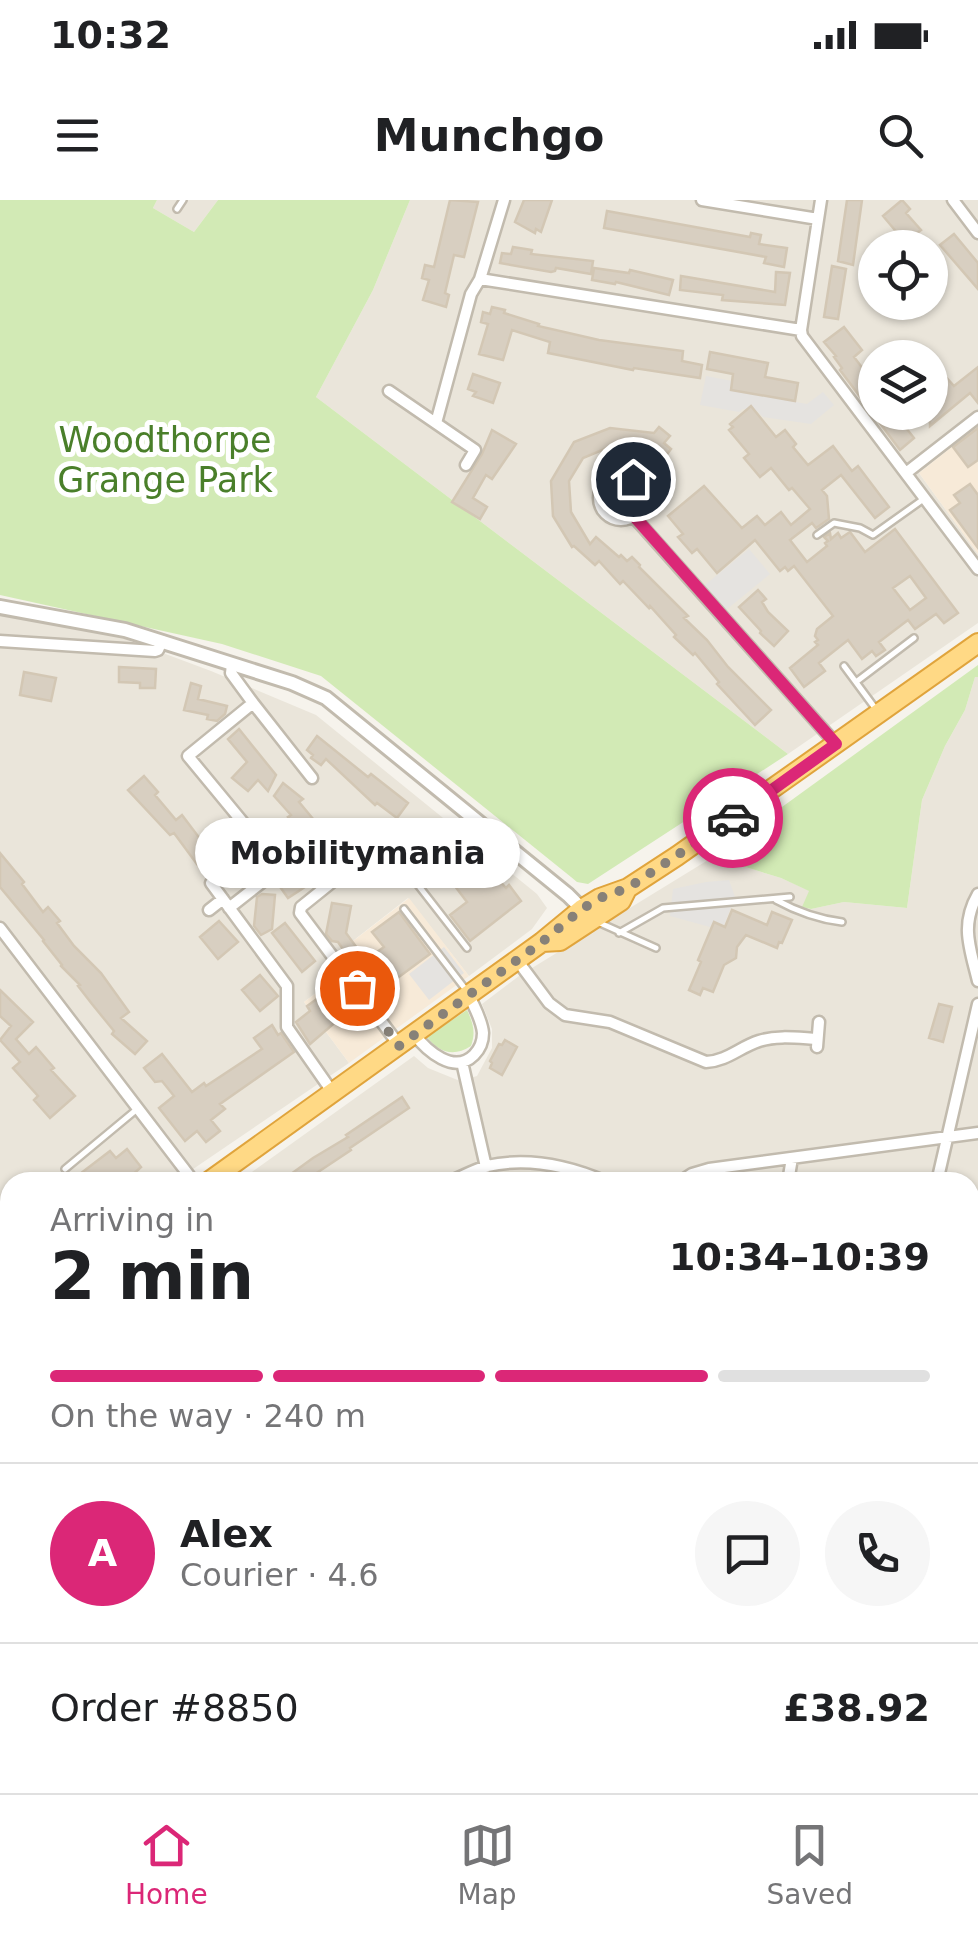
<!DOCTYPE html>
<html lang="en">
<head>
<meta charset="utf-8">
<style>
  :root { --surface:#fff; --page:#f6f6f6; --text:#202124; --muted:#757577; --line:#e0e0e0; --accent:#db2777 }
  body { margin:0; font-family:"DejaVu Sans",sans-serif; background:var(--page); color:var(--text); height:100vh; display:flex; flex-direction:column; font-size:38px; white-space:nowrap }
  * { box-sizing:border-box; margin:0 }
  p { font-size:32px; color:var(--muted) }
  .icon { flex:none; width:55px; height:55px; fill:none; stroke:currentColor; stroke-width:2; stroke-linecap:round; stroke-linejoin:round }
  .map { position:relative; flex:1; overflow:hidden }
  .drawer { position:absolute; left:0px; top:972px; width:980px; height:622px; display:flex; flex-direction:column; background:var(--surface); border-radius:30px 30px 0 0; box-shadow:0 2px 8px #0004 }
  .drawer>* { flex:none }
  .fabs { position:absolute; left:858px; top:30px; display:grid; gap:20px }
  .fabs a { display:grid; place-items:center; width:90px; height:90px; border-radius:50%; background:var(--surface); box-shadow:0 2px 8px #0004; font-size:50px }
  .pin { position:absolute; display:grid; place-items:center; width:85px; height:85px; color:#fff; margin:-42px; border:5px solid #fff; border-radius:50%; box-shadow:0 2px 10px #0007 }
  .courier { position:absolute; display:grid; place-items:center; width:100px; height:100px; margin:-50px; border:8px solid #db2777; border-radius:50%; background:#fff; color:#222; box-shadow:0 2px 12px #0007 }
  .bubble { position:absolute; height:70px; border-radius:35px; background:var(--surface); box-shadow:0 2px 8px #0004; font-size:32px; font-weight:700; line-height:70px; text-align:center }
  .overview em { font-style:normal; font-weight:700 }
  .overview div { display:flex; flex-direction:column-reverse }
  .overview { display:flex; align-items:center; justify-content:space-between; height:170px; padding:0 50px }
  h1 { font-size:65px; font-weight:700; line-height:75px }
  .bar { display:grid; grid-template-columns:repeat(4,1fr); gap:15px 10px; align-content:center; height:120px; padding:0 50px }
  .bar i { height:12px; border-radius:8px; background:var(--line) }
  .bar .current { background:var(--accent) }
  .bar p { grid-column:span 4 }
  .line { display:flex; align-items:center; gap:25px; padding:0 50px; border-top:2px solid var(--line) }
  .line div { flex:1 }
  .round { display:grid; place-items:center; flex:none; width:105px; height:105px; border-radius:52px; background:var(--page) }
  .status { display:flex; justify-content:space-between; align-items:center; height:70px; padding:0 50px; background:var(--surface); direction:ltr }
  .status svg { height:28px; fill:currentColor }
  header { display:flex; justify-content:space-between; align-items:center; height:130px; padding:0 50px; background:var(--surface); font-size:45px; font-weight:700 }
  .tab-bar { display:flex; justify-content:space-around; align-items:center; height:140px; border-top:2px solid var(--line); background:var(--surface); font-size:28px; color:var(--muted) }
  .tab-bar a { display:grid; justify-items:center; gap:5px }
  .tab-bar .current { color:var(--accent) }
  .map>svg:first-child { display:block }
  .residential { fill:#eae5da; fill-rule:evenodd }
  .commercial { fill:#f7ead8 }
  .medical { fill:#f6e3e0 }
  .green { fill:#d2eab5 }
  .parking { fill:#e5e3e0 }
  .building { fill:#d8cfc1; stroke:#d3c7b4; stroke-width:2.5; fill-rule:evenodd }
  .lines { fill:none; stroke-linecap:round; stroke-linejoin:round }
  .service-casing { stroke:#c2bbae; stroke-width:10 }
  .minor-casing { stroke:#c2bbae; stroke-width:15 }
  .tertiary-casing { stroke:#c2bbae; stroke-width:18 }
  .trunk-casing { stroke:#e0a43c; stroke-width:22 }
  .service { stroke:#fff; stroke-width:5 }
  .minor { stroke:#fff; stroke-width:10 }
  .tertiary { stroke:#fff; stroke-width:12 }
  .trunk { stroke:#ffd985; stroke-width:18 }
  .done { stroke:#878178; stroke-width:10; stroke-dasharray:0 18 }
  .route { stroke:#db2777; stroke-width:12 }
  .labels { text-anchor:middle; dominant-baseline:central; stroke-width:10; stroke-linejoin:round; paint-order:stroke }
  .park-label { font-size:35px; fill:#4a7f2a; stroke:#fff }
</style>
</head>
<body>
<div class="status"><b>10:32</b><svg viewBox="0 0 49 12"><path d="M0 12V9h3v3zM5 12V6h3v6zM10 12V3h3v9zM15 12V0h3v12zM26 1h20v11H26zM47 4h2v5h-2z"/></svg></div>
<header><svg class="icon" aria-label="menu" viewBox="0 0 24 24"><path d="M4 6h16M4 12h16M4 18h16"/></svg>Munchgo<svg class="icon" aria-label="search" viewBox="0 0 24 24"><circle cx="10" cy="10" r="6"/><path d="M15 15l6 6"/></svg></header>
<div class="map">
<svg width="978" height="1593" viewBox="0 0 978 1593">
  <rect width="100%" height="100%" fill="#f6f3ec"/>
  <path class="residential" d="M157,0H218L194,32L153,8Z
    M410,0H978V226L919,273L978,354V423L788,554L316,197L373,90ZM875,48H930V102H875ZM875,158H930V212H875Z
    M0,413L112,434L211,471L316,515L537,694L547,708L532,729L469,776L408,698L327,761L338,776L304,802L349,863L174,982H10V1117L0,1129Z
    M975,477H978V1593H0V1193L10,1182V1585H970V982H238L414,856L428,868L460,881L477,876L492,848V829L482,804L519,776L713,657L781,678L810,691L803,707L811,709L844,702L907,708L922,600L945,546L965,510Z"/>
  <path class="commercial" d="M978,226V354L919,273Z
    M409,698L469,776L349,863L304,802L338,777L327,761Z"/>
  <path class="medical" d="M0,1272L10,1277V1487L0,1483Z"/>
  <path class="green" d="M0,0H157L153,8L194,32L218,0H410L373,90L316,197L788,554L588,684L577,682L571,677L321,476L222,444L0,395Z
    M978,465V477H975L965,510L945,546L922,600L907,708L844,702L811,709L802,707L809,691L781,678L713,657Z
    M467,810C473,823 476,832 471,846C454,857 439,853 427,837Z"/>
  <path class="parking" d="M706,176L732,181L731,190L807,204L823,192L834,205L811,224L763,217L757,211L743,209L739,212L700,205Z
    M749,349L770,374L726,410L705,385Z
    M729,680L735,697L724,725L714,721L710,727L670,716L673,689L706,682Z
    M444,747L464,773L429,800L409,774Z"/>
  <path class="building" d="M450,0L478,2L464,57L454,55L445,93L449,95L446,107L423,100L429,80L422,78L425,65L434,67Z
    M524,0H552L541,32L536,29L535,33L515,22Z
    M847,0H862L853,65L838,61Z
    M902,0L910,9L906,13L921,30L917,33L929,48H910L883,16Z
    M607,11L750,37L751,33L761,35L759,44L787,48L784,67L764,63L766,57L604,28Z
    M954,34L978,63V89L940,45Z
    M513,47L532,50L531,54L593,61L591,74L556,68L555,71L551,72L500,63L502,53L511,54Z
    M832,66L846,69L838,119L824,117Z
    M594,68L629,73L630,70L673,80L669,95L616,82L615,84L592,80Z
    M776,72L790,73L785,105L722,100L723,95L680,90L681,76L775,92Z
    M492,107L505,110L504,113L539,124L538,126L599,140L683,151L682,161L702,165L700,178L634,168L633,170L548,153L550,142L512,130L503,160L479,154L488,124L481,122L483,112L490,114Z
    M844,127L862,150L854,157L867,174L871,171L875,177V212H930V202L934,198L930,193V189L945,176L954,186L978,167V203L970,193L930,226V222L922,214L906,228L914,238L900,250L840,170L842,168L834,157L836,156L824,142Z
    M710,152L768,163L765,177L798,183L795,201L731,190L733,174L707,169Z
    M473,174L500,183L493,203L473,196L476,192L468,189Z
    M751,206L776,237L785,230L796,244L793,247L808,265L833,246L852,271L858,266L889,307L875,318L841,275L822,290L827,296L829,319L816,328L812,323L790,340L807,362L827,346L825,343L828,341L824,337L830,333L831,339L838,333L841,338L850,332L865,352L895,329L958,413L944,423L936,414L915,429L908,420L879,442L885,450L876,456L872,451L862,459L848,440L819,463L825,471L804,487L790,468L818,445L815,442L818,440L815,436L817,429L833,416L794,366L788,371L785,367L780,371L755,340L717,373L697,349L692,353L678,337L683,334L668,316L704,286L742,328L757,316L765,325L781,312L791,325L810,309L792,288L789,290L771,268L760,277L744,258L749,254L729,230L733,227L730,224ZM910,376L926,398L910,410L893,388Z
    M659,227L670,236L664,243L671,249L659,265L637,248L614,245L583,258L569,281L571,312L590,344L596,337L619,357L621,355L627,361L632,357L640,365L639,367L688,416L684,418L707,440L728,467L771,510L755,525L717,484L719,482L695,453L693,455L674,437L676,435L650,406L649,408L623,381L620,384L599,361L595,365L574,346L572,347L553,316L551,281L574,242L610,228L654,233Z
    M978,228V260L968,267L953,247Z
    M492,230L516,244L492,279L486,275L473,298L487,307L480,319L452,302L482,254Z
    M970,284L978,295V348L950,310L960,303L954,295Z
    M758,390L766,399L762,402L768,412L788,431L774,446L760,433L761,431L739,407Z
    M119,467L156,469L155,488H140V483L119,482Z
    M24,472L56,478L51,501L20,495Z
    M191,483L201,486L198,499L227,506L225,514L217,521L207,519L208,515L184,510Z
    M239,529L276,575L268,591L258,580L248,591L232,578L247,562L228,539Z
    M317,536L368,577L371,574L408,603L397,618L377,603L375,605L326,559L321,565L311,558L313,555L307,550Z
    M144,576L158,592L155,595L176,620L182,615L219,664L205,675L174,633L170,635L128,590Z
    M283,583L303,599L299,602L319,626L306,637L288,617L291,615L274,596Z
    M405,621L416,630L421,624L429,631L408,656L389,640Z
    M329,641L341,655L314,681L288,698L278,684L286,678L284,676L300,666Z
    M0,653L24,682L22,684L43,712L48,707L60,721L57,723L74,746L101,773L129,812L121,818L147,841L135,854L112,834L114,831L92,804L78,786L80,785L61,766L62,765L43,741L44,740L0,687Z
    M479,658L506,688L509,685L521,701L470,741L450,715L467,702L451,681Z
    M262,694L275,695L272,729L261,735L254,726L257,697Z
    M332,703L351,706L346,733L357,748L347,755L338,742L332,741L326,734Z
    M732,710L767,725L772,712L792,720L782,743L779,742L777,748L746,735L737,747L736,758L724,765L713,792L703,788L700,795L689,790L701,762L698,760L714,722L725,727Z
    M399,712L430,754L373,796L360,778L365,774L359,765L384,747L372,732Z
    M219,721L238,742L218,759L200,737Z
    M285,723L315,761L302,772L272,733Z
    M260,775L278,796L260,811L242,790Z
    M332,788L335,792L338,790L348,804L346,813L310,844L296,822L310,811L307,806Z
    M0,790L33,822L16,839L29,854L36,847L54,868L51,870L75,896L50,918L34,900L38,896L13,868L20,862L0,840L11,826L0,816Z
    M939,804L952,807L943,842L929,838Z
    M272,825L278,835L281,833L294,852L220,904L225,909L211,920L220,931L206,942L197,931L185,941L159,908L174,896L162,881L155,882L144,868L162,854L192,892L204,883L206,886L262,849L254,838Z
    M505,840L517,847L502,875L490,868L492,863L490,861L499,844L502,845Z
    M402,897L409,908L350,948L351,950L303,982H280L313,958L348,937L346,935Z
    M127,949L141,967L125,982H80L76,977L110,951L116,958Z"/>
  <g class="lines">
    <g class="service-casing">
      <path id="service" d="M177,9L183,0
        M817,335L834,323L860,328L873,335L925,298
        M844,466L875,508
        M856,482L914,438
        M289,626L306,647
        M256,654L271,674
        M776,700C798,712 817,719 842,722
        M404,709L466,790
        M600,723L656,748
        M619,733L663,708L790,697
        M467,748L418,685L443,666L480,624
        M65,969L136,910
        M0,1284L10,1290"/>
    </g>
    <g class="minor-casing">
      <path id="minor" d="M702,0L818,19
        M821,0L801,130L802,136L978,369
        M953,0L978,33
        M480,79L801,130
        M389,191L475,250L466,265
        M436,223L471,94L480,79L504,0
        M906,273L978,217
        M599 298a22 22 0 1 1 44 0a22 22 0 1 1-44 0Z
        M634,317L836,544
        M0,441L155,451L158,450L162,441
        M232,465L231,473L253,503L188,556L245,625
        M253,503L312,578
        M342,674L301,707L300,713L399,845
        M211,683L287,786V827L333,893
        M978,694C960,725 970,748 978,781
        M229,708L327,631
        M209,710L223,699
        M0,728L194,982
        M517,760L549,803L565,815L610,822L706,862C727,861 740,847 759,841C777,835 798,838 817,839
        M414,834C427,851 454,875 474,855C480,849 483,841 483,833C482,820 474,807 469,795
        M817,847L819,822
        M462,862L486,967
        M449,982C461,977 474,970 487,966C527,957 569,966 606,982
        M680,982L692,974L709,969L978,933
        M788,982L792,958
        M937,982L978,804
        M0,1088L10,1101
        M970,1126L978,1124
        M0,1556L10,1561
        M970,1571L978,1575
        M57,1585L60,1593
        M405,1585L419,1593
        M79,1593L107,1585
        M538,1593L539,1585
        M722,1593L737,1585"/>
    </g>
    <g class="tertiary-casing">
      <path id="tertiary" d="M0,407L125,430L292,483L326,498L568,695L586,713"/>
    </g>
    <g class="trunk-casing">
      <path id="trunk" d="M542,742L560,741L621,701L627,689
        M208,982L542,742L582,709L600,698L628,688L677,656L978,443
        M0,1163L10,1151"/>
    </g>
    <use href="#service" class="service"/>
    <use href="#minor" class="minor"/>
    <use href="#tertiary" class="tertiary"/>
    <use href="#trunk" class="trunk"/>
  </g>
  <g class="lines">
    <path class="done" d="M357,788L399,846L542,742L582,709L600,698L628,688L733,618"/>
    <path class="route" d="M633,279C646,290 646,304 634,316L836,544L733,618"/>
  </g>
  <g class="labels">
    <g class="park-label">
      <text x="165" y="240">Woodthorpe<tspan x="165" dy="40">Grange Park</tspan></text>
    </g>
  </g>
</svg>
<div class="fabs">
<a><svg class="icon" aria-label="locate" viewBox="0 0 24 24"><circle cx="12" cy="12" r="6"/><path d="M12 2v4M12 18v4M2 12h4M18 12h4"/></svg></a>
<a><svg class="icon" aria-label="layers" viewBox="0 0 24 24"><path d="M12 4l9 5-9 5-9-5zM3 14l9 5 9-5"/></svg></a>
</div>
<div class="pin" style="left:357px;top:788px;background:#ea580c"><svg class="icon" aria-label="bag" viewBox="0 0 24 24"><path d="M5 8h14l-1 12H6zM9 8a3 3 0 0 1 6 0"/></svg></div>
<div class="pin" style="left:633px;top:279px;background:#1f2937"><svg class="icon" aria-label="home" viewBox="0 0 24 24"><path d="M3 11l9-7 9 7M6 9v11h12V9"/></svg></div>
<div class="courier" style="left:733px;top:618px"><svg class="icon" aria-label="car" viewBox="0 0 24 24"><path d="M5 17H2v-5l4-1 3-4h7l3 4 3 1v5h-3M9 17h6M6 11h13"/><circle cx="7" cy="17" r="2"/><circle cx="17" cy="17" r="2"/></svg></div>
<div class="bubble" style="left:195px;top:618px;width:325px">Mobilitymania</div>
<section class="drawer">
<div class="overview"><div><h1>2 min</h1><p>Arriving in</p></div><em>10:34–10:39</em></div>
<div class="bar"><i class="current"></i><i class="current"></i><i class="current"></i><i></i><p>On the way · 240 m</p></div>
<div class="line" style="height:180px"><b class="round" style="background:var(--accent);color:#fff">A</b><div><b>Alex</b><p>Courier · 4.6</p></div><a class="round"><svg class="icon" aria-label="chat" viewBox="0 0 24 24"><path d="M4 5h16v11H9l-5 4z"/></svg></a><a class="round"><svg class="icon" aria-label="phone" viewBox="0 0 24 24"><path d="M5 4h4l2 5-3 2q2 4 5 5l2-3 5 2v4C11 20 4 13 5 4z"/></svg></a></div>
<div class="line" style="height:130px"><div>Order #8850</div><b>£38.92</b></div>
</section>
</div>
<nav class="tab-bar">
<a class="current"><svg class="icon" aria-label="home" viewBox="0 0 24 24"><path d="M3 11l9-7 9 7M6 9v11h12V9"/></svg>Home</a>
<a><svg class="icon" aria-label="map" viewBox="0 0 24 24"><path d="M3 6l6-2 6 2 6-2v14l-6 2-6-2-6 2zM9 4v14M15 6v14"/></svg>Map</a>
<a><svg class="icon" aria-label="saved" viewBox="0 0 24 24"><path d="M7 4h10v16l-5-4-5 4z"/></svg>Saved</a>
</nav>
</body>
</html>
